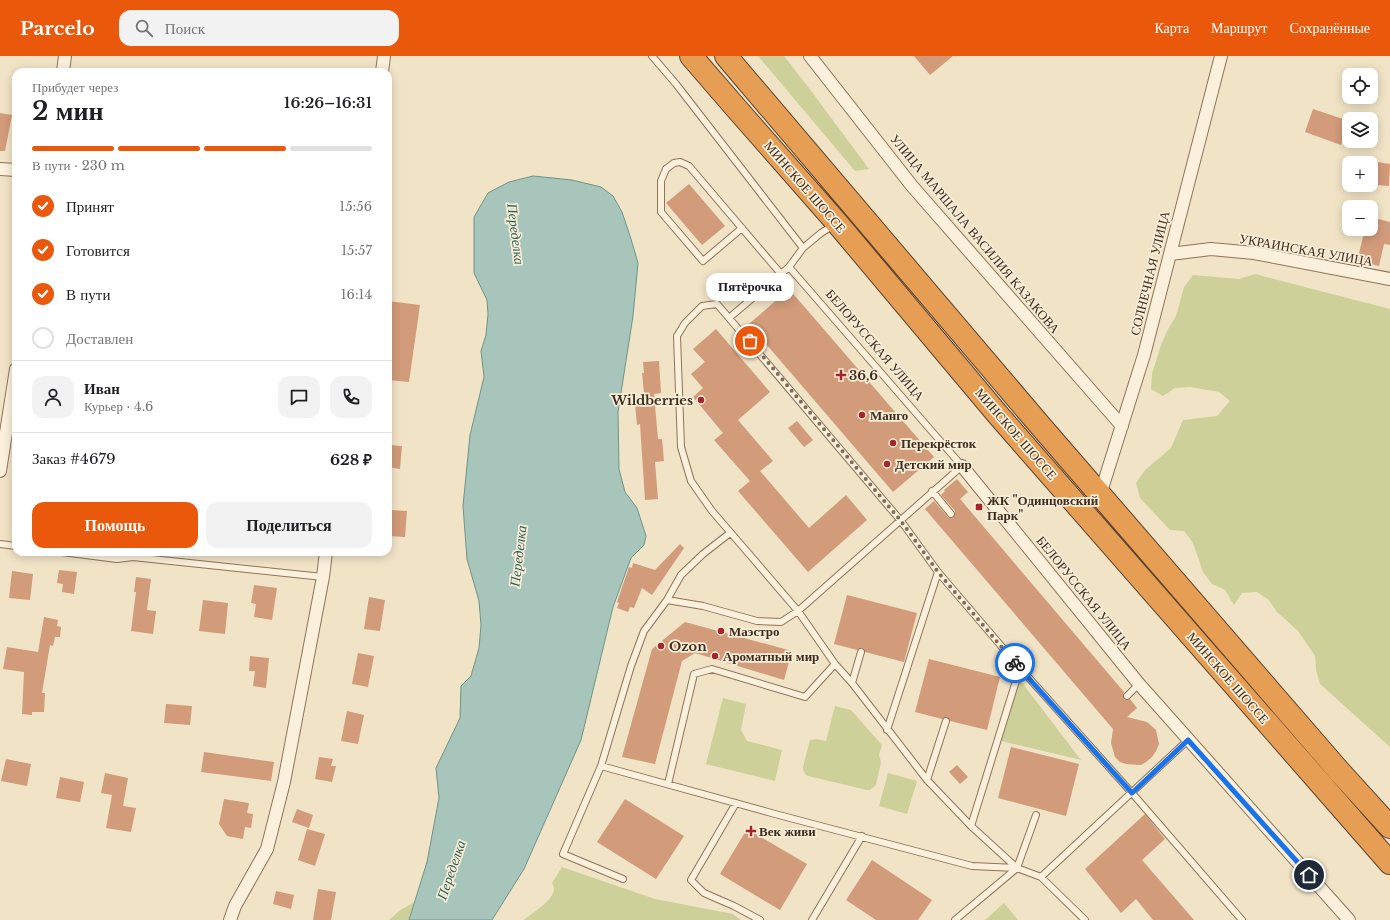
<!DOCTYPE html>
<html lang="ru">
<head>
<meta charset="utf-8">
<style>
  :root { --surface:#fff; --page:#f2f2f2; --text:#202124; --muted:#757577; --line:#e0e0e0; --accent:#ea580c }
  body { margin:0; font-family:"Libre Baskerville",serif; background:var(--page); color:var(--text); height:100vh; display:flex; flex-direction:column; font-size:15px; white-space:nowrap }
  * { box-sizing:border-box; margin:0 }
  p { font-size:13px; color:var(--muted) }
  .icon { flex:none; width:22px; height:22px; fill:none; stroke:currentColor; stroke-width:2; stroke-linecap:round; stroke-linejoin:round }
  .map { position:relative; flex:1; overflow:hidden }
  .panel { position:absolute; left:12px; top:12px; width:380px; height:488px; display:flex; flex-direction:column; background:var(--surface); border-radius:12px; box-shadow:0 2px 10px #0003 }
  .panel>* { flex:none }
  .controls { position:absolute; left:1342px; top:12px; display:grid; gap:8px }
  .controls a { display:grid; place-items:center; width:36px; height:36px; border-radius:8px; background:var(--surface); box-shadow:0 2px 10px #0003; font-size:20px }
  .pin { position:absolute; display:grid; place-items:center; width:34px; height:34px; color:#fff; margin:-17px; border:2px solid #fff; border-radius:50%; box-shadow:0 1px 4px #0007 }
  .courier { position:absolute; display:grid; place-items:center; width:40px; height:40px; margin:-20px; border:3px solid #1a73e8; border-radius:50%; background:#fff; color:#222; box-shadow:0 1px 5px #0007 }
  .bubble { position:absolute; height:28px; border-radius:12px; background:var(--surface); box-shadow:0 2px 10px #0003; font-size:13px; font-weight:600; line-height:28px; text-align:center }
  .overview em { font-style:normal; font-weight:600 }
  .overview div { display:flex; flex-direction:column-reverse }
  .overview { display:flex; align-items:center; justify-content:space-between; height:68px; padding:0 20px }
  h1 { font-size:26px; font-weight:600; line-height:30px }
  .bar { display:grid; grid-template-columns:repeat(4,1fr); gap:6px 4px; align-content:center; height:48px; padding:0 20px }
  .bar i { height:5px; border-radius:3px; background:var(--line) }
  .bar .active { background:var(--accent) }
  .bar p { grid-column:span 4 }
  .line { display:flex; align-items:center; gap:10px; padding:0 20px; border-top:1px solid var(--line) }
  .line div { flex:1 }
  .round { display:grid; place-items:center; flex:none; width:42px; height:42px; border-radius:12px; background:var(--page) }
  ol { padding:0 20px; list-style:none }
  li { display:flex; align-items:center; gap:12px; height:44px }
  li p { margin-inline-start:auto }
  li .icon { padding:4px; border-radius:50%; background:var(--accent); color:#fff; stroke-width:4 }
  li:last-child { color:var(--muted) }
  li i { width:22px; height:22px; border:2px solid var(--line); border-radius:50% }
  .action { display:flex; gap:8px; margin-top:auto; padding:8px 20px }
  .action a { flex:1; height:46px; border-radius:12px; background:var(--accent); color:#fff; font-size:16px; font-weight:600; line-height:46px; text-align:center }
  .action a+a { background:var(--page); color:var(--text) }
  header { display:flex; align-items:center; gap:24px; box-sizing:border-box; height:56px; padding:0 20px; background:var(--accent); color:#fff }
  header strong { font-size:19px }
  nav { display:flex; gap:22px; margin-inline-start:auto; font-size:14px }
  .search { width:280px; height:36px; background:var(--page); display:flex; align-items:center; gap:10px; box-sizing:border-box; padding:0 14px; border-radius:12px; color:var(--muted); font-size:15px }
  .map>svg:first-child { display:block }
  .green { fill:#cdd199 }
  .water { fill:#a8c5bb; stroke:#6e9489 }
  .building { fill:#d29b7a }
  .lines { fill:none; stroke-linecap:round; stroke-linejoin:round }
  .lane-casing { stroke:#8f745a; stroke-width:8 }
  .street-casing { stroke:#8f745a; stroke-width:14 }
  .highway-casing { stroke:#5c422e; stroke-width:24 }
  .lane { stroke:#fbf0db; stroke-width:6 }
  .street { stroke:#fbf0db; stroke-width:12 }
  .highway { stroke:#e59e53; stroke-width:22 }
  .done { stroke:#7d6d59; stroke-width:4; stroke-dasharray:0 7.2 }
  .route { stroke:#1a73e8; stroke-width:5 }
  .poi-dot { fill:#a2262c; stroke:#f8edd7; stroke-width:1.5 }
  .labels { text-anchor:middle; dominant-baseline:central; stroke-width:3.5; stroke-linejoin:round; paint-order:stroke }
  .street-label { font-size:13px; fill:#3e2d1f; stroke:#f8edd7 }
  .poi-label { font-size:13px; font-weight:bold; fill:#3e2d1f; stroke:#f8edd7; text-anchor:start }
  .water-label { font-size:14px; font-style:italic; fill:#2d5f59; stroke:#f8edd7 }
</style>
</head>
<body>
<header>
<strong>Parcelo</strong>
<div class="search"><svg class="icon" aria-label="search" viewBox="0 0 24 24"><circle cx="10" cy="10" r="6"/><path d="M15 15l6 6"/></svg>Поиск</div>
<nav><a>Карта</a><a>Маршрут</a><a>Сохранённые</a></nav>
</header>
<div class="map">
<svg width="1390" height="864" viewBox="0 0 1390 864">
  <rect width="100%" height="100%" fill="#f1e3c6"/>
  <path class="green" d="M758,0H784L809,32L869,113L855,115Z
    M1255,218L1390,253V691L1320,628L1316,614L1315,600L1298,575L1277,556L1269,544L1257,536L1242,537L1234,549L1225,534L1212,528L1203,516L1193,487L1184,475L1170,474L1140,442L1136,427L1145,414L1171,392L1183,364L1217,360L1230,345L1219,336L1190,331L1175,332L1163,340L1151,333L1152,318L1161,289L1168,273L1176,260L1184,231L1193,219L1239,223Z
    M1020,624L1081,704L1001,685Z
    M723,642L746,648L741,674L747,685L782,694L775,725L706,708Z
    M835,650L851,654L882,689L879,699L881,706L876,729L870,734H867L808,720C804,718 803,715 803,711L810,684L816,683L826,685Z
    M888,717L917,725L907,758L879,750Z
    M562,811L655,843L733,858L741,864H524C532,857 554,844 554,833C554,831 553,829 552,827Z
    M414,846L409,864H389L399,855Z
    M1004,847L1018,864H985Z"/>
  <path class="water" d="M533,120L572,124L601,131L613,140L622,156L631,183L638,207L633,260L618,356L619,413L625,436L637,452L646,480L644,489L631,502L613,551L581,684L524,813L492,864H409L427,806L439,742L436,712L460,662L461,630L471,620L479,592L481,569L479,545L467,503L463,450L470,379L484,321L481,295L486,279L488,258L487,244L474,217V161L488,137L509,126Z"/>
  <path class="building" d="M914,0H953L930,19Z
    M1313,53L1349,65L1341,89L1305,76Z
    M0,57L12,59L5,95H0Z
    M1372,105L1390,108L1389,130L1377,129L1378,121L1371,120Z
    M689,128L725,170L702,189L666,147Z
    M1371,161L1390,166V189L1384,188L1379,210L1357,205L1365,173H1371Z
    M789,233L934,401L893,436L749,268Z
    M388,245L420,249L409,326L388,324Z
    M716,273L770,336L738,364L773,405L760,415L809,472L846,439L867,464L808,516L738,435L750,425L714,384L723,377L693,341L703,332L691,318L705,306L693,293Z
    M659,305L661,337L654,338L658,383H662L664,405L655,406L658,443L645,444L640,368L637,369L635,348L645,347L642,317H644L643,306Z
    M797,365L813,384L804,391L788,372Z
    M388,389L402,390L400,413L388,411Z
    M957,423L968,436L960,443L1124,636L1123,639L1124,643L1126,644L1130,643L1137,652L1127,661L1147,666L1156,674L1159,688L1156,695L1152,701L1146,706L1141,709L1126,708L1120,706L1115,701L1111,687L1113,673L925,453L934,445L948,461L951,462L954,461L955,455L941,439L945,435L944,434Z
    M390,454L407,455L405,481L388,480Z
    M680,488L684,492L652,539L642,532L634,552L630,551L628,556L617,552L619,547L617,546L629,511L632,512L633,507L655,514Z
    M59,514L77,516L74,538L62,536L63,528L57,527Z
    M12,515L33,518L30,544L9,542Z
    M136,521L151,523L147,554L156,555L153,578L131,575L136,536H134Z
    M254,529L277,532L272,564L254,561L256,548L251,547Z
    M847,539L917,557L904,606L865,596L864,593L862,592L857,594L834,588Z
    M369,541L385,544L380,575L364,573Z
    M203,544L228,547L225,578L199,575Z
    M44,561L58,564L57,570L61,571L60,581H55L53,590L50,589L42,637H45L44,656H32V659L22,658L24,616L3,613L7,591L38,596Z
    M685,566L792,595L784,624L695,597L682,605L655,708L622,701L652,593Z
    M358,597L374,600L368,631L352,628Z
    M250,600L269,602L266,632L253,630L255,615H249Z
    M929,603L1000,621L987,674L950,665L947,661L942,663L915,656Z
    M166,648L192,650L190,669L164,667Z
    M347,655L364,659L358,688L341,685Z
    M1011,691L1079,708L1066,760L998,742Z
    M204,696L274,706L271,725L201,716Z
    M319,701L333,703L331,710H336L332,726L315,723Z
    M6,703L31,708L27,730L1,725Z
    M957,709L968,721L960,728L949,716Z
    M105,717L128,722L123,750L136,752L131,776L106,772L112,739L101,737Z
    M60,721L84,726L80,746L56,742Z
    M224,743L249,747L247,757L253,758L251,772L245,771L243,783L227,780L219,768Z
    M625,743L684,780L656,823L597,786Z
    M297,753L313,759L309,772L292,766Z
    M1145,758L1165,783L1142,804L1194,864H1153L1136,843L1121,857L1085,813Z
    M307,773L325,778L315,810L298,804Z
    M747,773L807,808L780,854L720,818Z
    M872,804L932,844L918,864H876L846,844Z
    M318,833L336,836L331,864H313Z
    M276,835L294,839L291,853L273,848Z"/>
  <g class="lines">
    <g class="lane-casing">
      <path id="lane" d="M652,0L676,28L803,192
        M742,172L703,205L661,156V125L666,113L674,107L680,106L689,110L781,218
        M729,262L789,211L803,192L821,177L834,169
        M932,435L951,458
        M0,488L16,490
        M62,496L117,503L133,501L323,521
        M667,544L681,519L703,498L730,477
        M852,627L861,596
        M1127,640L1139,628
        M887,674L938,516
        M601,710L631,610L644,575L667,544L703,550L757,565L781,566L798,555L962,410L789,211
        M927,724L946,665
        M668,728L694,618L712,613L805,641L835,608
        M736,747L691,824L704,837L734,850L760,864
        M971,770L1020,612
        M1041,821L1188,684
        M623,823L563,798L601,710L775,758L972,810L1017,812
        M812,864L862,780
        M955,864L1017,812L1036,759
        M1085,864L1041,821L1017,812L971,770L927,724L852,627L835,608L798,555L712,455L691,425L681,391L677,280L685,267L702,250L717,248L729,262L901,465L938,516L1020,612L1132,737L1242,864"/>
    </g>
    <g class="street-casing">
      <path id="street" d="M810,0L912,130L1122,370
        M63,16L65,0
        M382,16L384,0
        M0,113L16,114
        M1170,198L1211,193L1254,197L1390,223
        M962,410L1139,628L1349,864
        M0,415L16,313
        M1100,439L1144,299L1221,0
        M230,864L235,850L267,793L284,726L323,521L326,496"/>
    </g>
    <g class="highway-casing">
      <path id="highway" d="M691,0L736,52L837,167L999,360L1390,807
        M726,0L1038,367L1339,715L1390,771"/>
    </g>
    <use href="#lane" class="lane"/>
    <use href="#street" class="street"/>
    <use href="#highway" class="highway"/>
  </g>
  <g class="lines">
    <path class="done" d="M750,285L901,465L938,516L1015,607"/>
    <path class="route" d="M1015,607L1132,737L1188,684L1309,819"/>
  </g>
  <g class="poi-dot">
    <path d="M839 313h4v4h4v4h-4v4h-4v-4h-4v-4h4z"/>
    <circle cx="701" cy="344" r="4"/>
    <circle cx="862" cy="359" r="4"/>
    <circle cx="893" cy="387" r="4"/>
    <circle cx="887" cy="408" r="4"/>
    <rect x="975" y="447" width="8" height="8" rx="2"/>
    <circle cx="721" cy="575" r="4"/>
    <circle cx="661" cy="590" r="4"/>
    <circle cx="715" cy="600" r="4"/>
    <path d="M749 769h4v4h4v4h-4v4h-4v-4h-4v-4h4z"/>
  </g>
  <g class="labels">
    <g class="street-label">
      <text transform="translate(805 131) rotate(49)">МИНСКОЕ ШОССЕ</text>
      <text transform="translate(975 178) rotate(50)">УЛИЦА МАРШАЛА ВАСИЛИЯ КАЗАКОВА</text>
      <text transform="translate(1306 194) rotate(10)">УКРАИНСКАЯ УЛИЦА</text>
      <text transform="translate(1150 217) rotate(-76)">СОЛНЕЧНАЯ УЛИЦА</text>
      <text transform="translate(875 289) rotate(49)">БЕЛОРУССКАЯ УЛИЦА</text>
      <text transform="translate(1016 378) rotate(49)">МИНСКОЕ ШОССЕ</text>
      <text transform="translate(1084 537) rotate(51)">БЕЛОРУССКАЯ УЛИЦА</text>
      <text transform="translate(1228 622) rotate(49)">МИНСКОЕ ШОССЕ</text>
    </g>
    <g class="poi-label">
      <text x="849" y="319">36,6</text>
      <text x="693" y="344" text-anchor="end">Wildberries</text>
      <text x="870" y="359">Манго</text>
      <text x="901" y="387">Перекрёсток</text>
      <text x="895" y="408">Детский мир</text>
      <text x="987" y="444">ЖК "Одинцовский<tspan x="987" dy="15">Парк"</tspan></text>
      <text x="729" y="575">Маэстро</text>
      <text x="669" y="590">Ozon</text>
      <text x="723" y="600">Ароматный мир</text>
      <text x="759" y="775">Век живи</text>
    </g>
    <g class="water-label">
      <text transform="translate(516 178) rotate(83)">Переделка</text>
      <text transform="translate(518 500) rotate(-83)">Переделка</text>
      <text transform="translate(451 814) rotate(-71)">Переделка</text>
    </g>
  </g>
</svg>
<div class="controls">
<a><svg class="icon" aria-label="locate" viewBox="0 0 24 24"><circle cx="12" cy="12" r="6"/><path d="M12 2v4M12 18v4M2 12h4M18 12h4"/></svg></a>
<a><svg class="icon" aria-label="layers" viewBox="0 0 24 24"><path d="M12 4l9 5-9 5-9-5zM3 14l9 5 9-5"/></svg></a>
<a>+</a>
<a>−</a>
</div>
<div class="pin" style="left:750px;top:285px;background:#ea580c"><svg class="icon" aria-label="bag" viewBox="0 0 24 24"><path d="M5 8h14l-1 12H6zM9 8a3 3 0 0 1 6 0"/></svg></div>
<div class="pin" style="left:1309px;top:819px;background:#1f2937"><svg class="icon" aria-label="home" viewBox="0 0 24 24"><path d="M3 11l9-7 9 7M6 9v11h12V9"/></svg></div>
<div class="courier" style="left:1015px;top:607px"><svg class="icon" aria-label="bike" viewBox="0 0 24 24"><circle cx="6" cy="16" r="4"/><circle cx="18" cy="16" r="4"/><path d="M6 16l4-8h5l3 8M10 8l3 8H6M13 5h3"/></svg></div>
<div class="bubble" style="left:706px;top:217px;width:88px">Пятёрочка</div>
<section class="panel">
<div class="overview"><div><h1>2 мин</h1><p>Прибудет через</p></div><em>16:26–16:31</em></div>
<div class="bar"><i class="active"></i><i class="active"></i><i class="active"></i><i></i><p>В пути · 230 m</p></div>
<ol>
<li><svg class="icon" aria-label="check" viewBox="0 0 24 24"><path d="M5 12l5 5 9-10"/></svg>Принят<p>15:56</p></li>
<li><svg class="icon" aria-label="check" viewBox="0 0 24 24"><path d="M5 12l5 5 9-10"/></svg>Готовится<p>15:57</p></li>
<li><svg class="icon" aria-label="check" viewBox="0 0 24 24"><path d="M5 12l5 5 9-10"/></svg>В пути<p>16:14</p></li>
<li><i></i>Доставлен</li>
</ol>
<div class="line" style="height:72px"><a class="round"><svg class="icon" aria-label="person" viewBox="0 0 24 24"><circle cx="12" cy="8" r="4"/><path d="M4 21q1-7 8-7t8 7"/></svg></a><div><b>Иван</b><p>Курьер · 4.6</p></div><a class="round"><svg class="icon" aria-label="chat" viewBox="0 0 24 24"><path d="M4 5h16v11H9l-5 4z"/></svg></a><a class="round"><svg class="icon" aria-label="phone" viewBox="0 0 24 24"><path d="M5 4h4l2 5-3 2q2 4 5 5l2-3 5 2v4C11 20 4 13 5 4z"/></svg></a></div>
<div class="line" style="height:52px"><div>Заказ #4679</div><b>628 ₽</b></div>
<div class="action"><a>Помощь</a><a>Поделиться</a></div>
</section>
</div>
</body>
</html>
